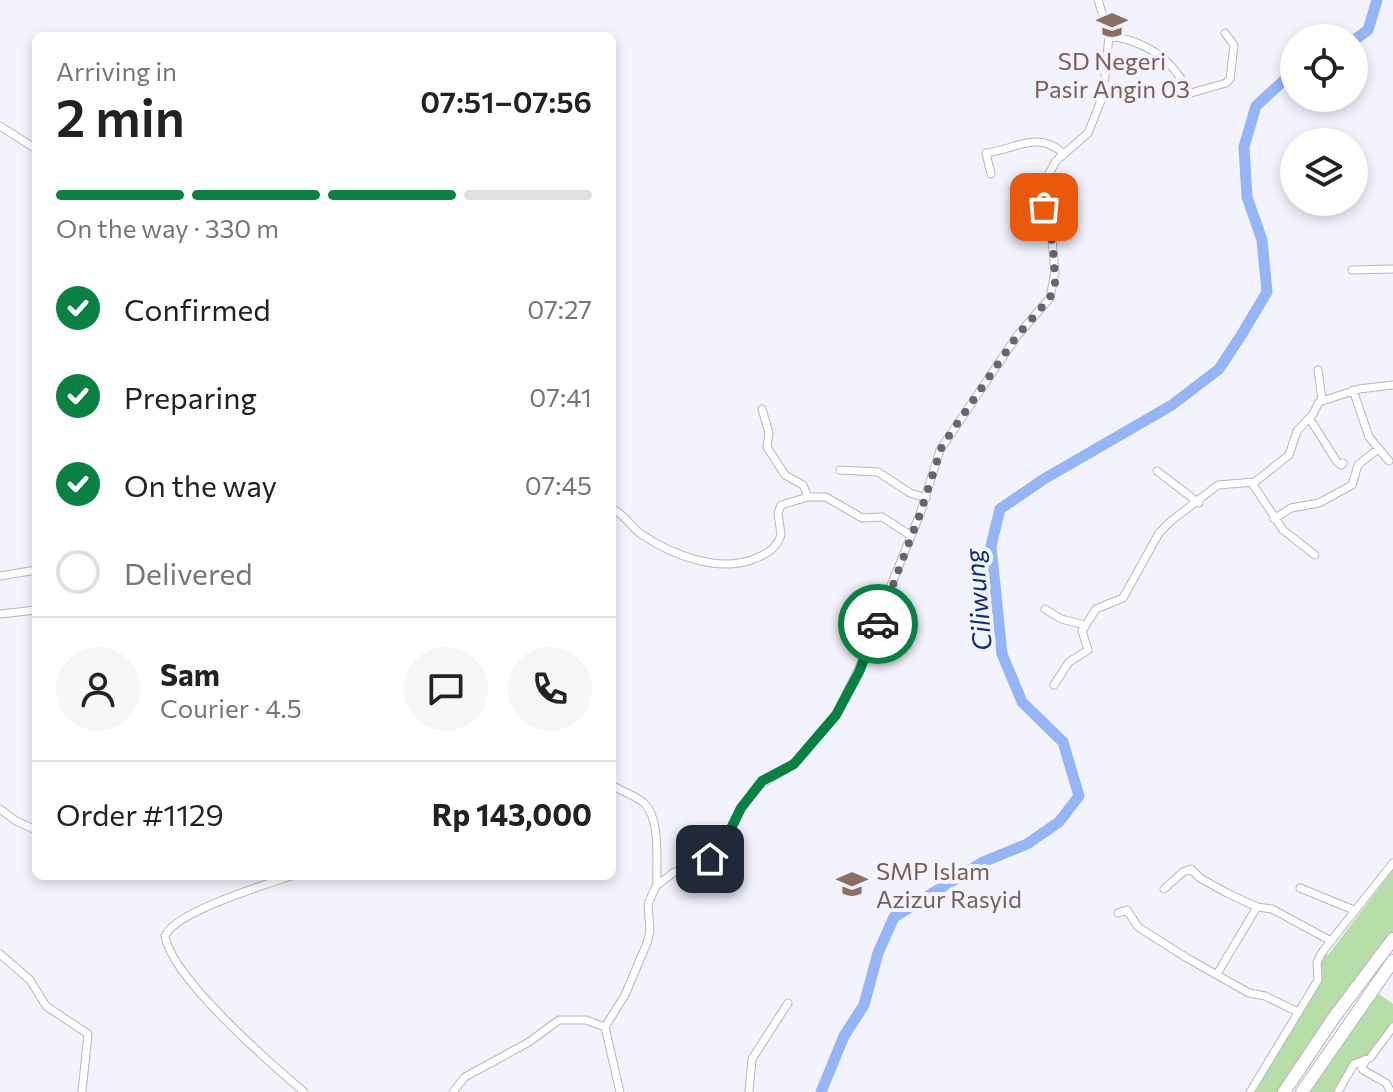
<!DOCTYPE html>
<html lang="en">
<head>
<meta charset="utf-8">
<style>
  :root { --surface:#fff; --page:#f6f6f6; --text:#222; --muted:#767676; --line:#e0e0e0; --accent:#0b8043 }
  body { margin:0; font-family:Commissioner,sans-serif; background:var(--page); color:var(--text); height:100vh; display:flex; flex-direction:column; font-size:30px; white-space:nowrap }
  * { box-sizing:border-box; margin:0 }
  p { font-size:26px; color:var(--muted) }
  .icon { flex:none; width:44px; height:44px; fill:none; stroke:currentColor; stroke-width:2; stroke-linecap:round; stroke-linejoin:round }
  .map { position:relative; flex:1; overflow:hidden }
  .sheet { position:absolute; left:32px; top:32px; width:584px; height:848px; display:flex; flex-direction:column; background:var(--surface); border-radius:12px; box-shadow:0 4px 12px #0003 }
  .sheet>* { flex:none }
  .buttons { position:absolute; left:1280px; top:24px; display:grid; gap:16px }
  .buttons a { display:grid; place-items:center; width:88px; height:88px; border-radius:50%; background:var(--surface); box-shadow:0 4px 12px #0003; font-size:40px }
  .pin { position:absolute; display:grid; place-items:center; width:68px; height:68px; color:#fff; margin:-34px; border-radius:16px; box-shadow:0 4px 12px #0006 }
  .courier { position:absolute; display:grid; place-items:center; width:80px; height:80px; margin:-40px; border:6px solid #0b8043; border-radius:50%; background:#fff; color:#222; box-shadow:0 2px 10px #0007 }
  .headline em { font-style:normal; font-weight:600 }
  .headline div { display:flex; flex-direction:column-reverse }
  .headline { display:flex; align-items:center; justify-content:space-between; height:136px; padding:0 24px }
  h1 { font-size:52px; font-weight:600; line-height:60px }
  .bar { display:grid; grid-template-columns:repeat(4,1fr); gap:12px 8px; align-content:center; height:96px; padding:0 24px }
  .bar i { height:10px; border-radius:6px; background:var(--line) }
  .bar .selected { background:var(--accent) }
  .bar p { grid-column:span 4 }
  .line { display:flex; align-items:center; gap:20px; padding:0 24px; border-top:2px solid var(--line) }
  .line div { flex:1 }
  .round { display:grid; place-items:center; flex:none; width:84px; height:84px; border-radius:42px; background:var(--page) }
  ol { padding:0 24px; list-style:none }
  li { display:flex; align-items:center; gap:24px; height:88px }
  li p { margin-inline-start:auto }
  li .icon { padding:8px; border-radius:50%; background:var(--accent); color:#fff; stroke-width:4 }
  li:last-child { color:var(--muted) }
  li i { width:44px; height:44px; border:4px solid var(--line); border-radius:50% }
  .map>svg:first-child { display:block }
  .green { fill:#b7dda9 }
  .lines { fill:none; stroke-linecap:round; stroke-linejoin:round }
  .river { stroke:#95b5f6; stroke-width:11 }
  .street-casing { stroke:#b6b5c0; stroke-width:9 }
  .highway-casing { stroke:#b6b5c0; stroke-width:14 }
  .street { stroke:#fff; stroke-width:7 }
  .highway { stroke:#fff; stroke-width:12 }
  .done { stroke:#65656b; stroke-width:8; stroke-dasharray:0 14.4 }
  .route { stroke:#0b8043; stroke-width:10 }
  .labels { text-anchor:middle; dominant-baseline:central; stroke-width:8; stroke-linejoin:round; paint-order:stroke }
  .education-label { font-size:24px; fill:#785e54; stroke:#f3f3fe }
  .water-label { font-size:26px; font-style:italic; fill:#102d76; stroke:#f3f3fe }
</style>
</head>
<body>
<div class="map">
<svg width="1393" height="1092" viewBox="0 0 1393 1092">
  <rect width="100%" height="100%" fill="#f3f3fe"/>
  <path class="green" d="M1393,870V939L1284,1092H1250L1318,980L1317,967L1323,951L1328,955Z
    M1379,994L1393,1004V1028L1370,1058L1357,1062L1338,1092H1302L1350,1026Z"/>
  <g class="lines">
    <path class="river" d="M1354,40L1368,30L1377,0
      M821,1092L844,1036L864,1005L878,953L894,917L983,862L1027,844L1059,822L1079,796L1063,742L1022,702L1002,654L991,546L1000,509L1044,479L1172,405L1219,369L1242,334L1267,292L1262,240L1247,197L1244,147L1256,106L1294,71"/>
    <g class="street-casing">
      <path id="street" d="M1109,36C1134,39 1161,51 1176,72C1182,79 1185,87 1191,93L1226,83L1230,79L1234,45L1225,33
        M0,126L36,149
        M991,174L986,153C1017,149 1038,130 1064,154
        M1352,270L1393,269
        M1318,370L1322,400
        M1353,390L1369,437L1389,461
        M762,409L769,433L767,447L785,475L803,485L808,497H826L862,518L882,517L910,535
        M1310,419L1337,462L1341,465L1343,463
        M840,470L878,472L910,493L926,498
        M1157,471L1199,503
        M1252,483L1283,530L1315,555
        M612,509C625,514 630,526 641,534C672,555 718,573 754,559C767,554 777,548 781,535L778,513L781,505L808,497
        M1274,519L1291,508L1319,503L1352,485L1358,465L1378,449
        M0,576L36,570
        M1045,609L1061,619L1085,625
        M0,614L36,610
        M1054,685L1069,662L1088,650L1082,631L1096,609L1123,598L1159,533L1171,521L1218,485L1255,482L1289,455L1297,431L1313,414L1319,402L1359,389L1393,385
        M612,785C622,792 636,795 645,804C661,821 656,862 657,884
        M0,809L16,821L36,830
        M291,876C264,885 175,912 165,936C172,978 270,1063 304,1092
        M1300,888L1354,910
        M1164,889L1183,872L1191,869L1200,878L1227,893L1257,907L1272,909L1331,941
        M1118,913L1127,910L1138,927L1187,958L1249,993L1265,996L1298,1012
        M0,954L30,980L46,1006L88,1034L82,1092
        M1217,974L1257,907
        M1365,1062L1361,1066L1363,1070L1386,1083L1391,1092
        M453,1092L465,1077L529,1042L559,1020H586L605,1027
        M620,1092L605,1027L625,995L647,943L650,931L648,904L656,886L673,873L717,854L741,808L760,785L794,764L836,715L876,633L883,605L920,514L940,450L1017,336L1050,298L1055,272L1050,219L1043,202L1045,181L1056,161L1088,133L1103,96L1109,36L1098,0
        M749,1092L752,1059L788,1003
        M1250,1092L1318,980L1317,962L1323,951L1393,863
        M1338,1092L1354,1064L1370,1058L1393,1027"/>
    </g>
    <g class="highway-casing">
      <path id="highway" d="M1284,1092L1335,1016L1393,939
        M1302,1092L1393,961"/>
    </g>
    <use href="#street" class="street"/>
    <use href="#highway" class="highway"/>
  </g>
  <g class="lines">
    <path class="done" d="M878,624L920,514L942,446L1017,336L1050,298L1055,283L1054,259L1049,217L1044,207"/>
    <path class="route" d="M710,859L721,849L741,808L762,781L794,764L836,715L859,672L878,624"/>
  </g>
  <defs>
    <g id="school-bare" transform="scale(2.4)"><path d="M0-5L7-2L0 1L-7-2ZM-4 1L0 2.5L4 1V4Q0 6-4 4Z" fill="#8d6e63" stroke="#f3f3fe" stroke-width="2.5" paint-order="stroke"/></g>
  </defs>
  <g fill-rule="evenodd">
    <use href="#school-bare" x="1112" y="25"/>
    <use href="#school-bare" x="852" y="884"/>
  </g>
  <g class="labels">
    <g class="education-label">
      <text x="1112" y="60">SD Negeri<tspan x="1112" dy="28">Pasir Angin 03</tspan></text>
      <text x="876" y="870" text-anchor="start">SMP Islam<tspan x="876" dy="28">Azizur Rasyid</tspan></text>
    </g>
    <g class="water-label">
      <text transform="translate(977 600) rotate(-95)">Ciliwung</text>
    </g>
  </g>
</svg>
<div class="buttons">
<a><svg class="icon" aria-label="locate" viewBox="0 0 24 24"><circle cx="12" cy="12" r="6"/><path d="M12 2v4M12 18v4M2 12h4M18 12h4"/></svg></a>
<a><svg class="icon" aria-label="layers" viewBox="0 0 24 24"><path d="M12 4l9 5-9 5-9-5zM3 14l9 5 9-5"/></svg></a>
</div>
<div class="pin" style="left:1044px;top:207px;background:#ea580c"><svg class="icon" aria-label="bag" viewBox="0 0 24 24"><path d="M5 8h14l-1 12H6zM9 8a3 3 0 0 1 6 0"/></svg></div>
<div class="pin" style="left:710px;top:859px;background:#1f2937"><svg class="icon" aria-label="home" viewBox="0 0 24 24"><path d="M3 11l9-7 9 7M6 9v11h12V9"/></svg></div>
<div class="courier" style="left:878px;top:624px"><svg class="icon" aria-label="car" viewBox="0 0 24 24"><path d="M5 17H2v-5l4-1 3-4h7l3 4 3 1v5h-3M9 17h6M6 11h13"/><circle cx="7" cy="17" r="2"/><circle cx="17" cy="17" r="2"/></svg></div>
<section class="sheet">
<div class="headline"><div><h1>2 min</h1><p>Arriving in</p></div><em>07:51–07:56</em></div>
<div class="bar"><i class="selected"></i><i class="selected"></i><i class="selected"></i><i></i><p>On the way · 330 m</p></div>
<ol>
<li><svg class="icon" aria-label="check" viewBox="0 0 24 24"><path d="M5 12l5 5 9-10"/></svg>Confirmed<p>07:27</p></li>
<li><svg class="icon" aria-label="check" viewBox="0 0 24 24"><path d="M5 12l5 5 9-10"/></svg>Preparing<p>07:41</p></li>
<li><svg class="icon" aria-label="check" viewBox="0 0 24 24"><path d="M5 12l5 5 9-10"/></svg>On the way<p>07:45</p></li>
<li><i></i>Delivered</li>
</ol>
<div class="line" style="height:144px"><a class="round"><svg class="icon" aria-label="person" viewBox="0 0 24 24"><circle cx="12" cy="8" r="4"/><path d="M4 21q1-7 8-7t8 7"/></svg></a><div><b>Sam</b><p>Courier · 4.5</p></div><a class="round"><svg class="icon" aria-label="chat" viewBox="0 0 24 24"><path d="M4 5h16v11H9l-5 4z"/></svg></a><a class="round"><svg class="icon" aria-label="phone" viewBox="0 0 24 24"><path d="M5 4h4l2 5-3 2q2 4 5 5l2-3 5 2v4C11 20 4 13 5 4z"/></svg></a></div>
<div class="line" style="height:104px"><div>Order #1129</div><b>Rp 143,000</b></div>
</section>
</div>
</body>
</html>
